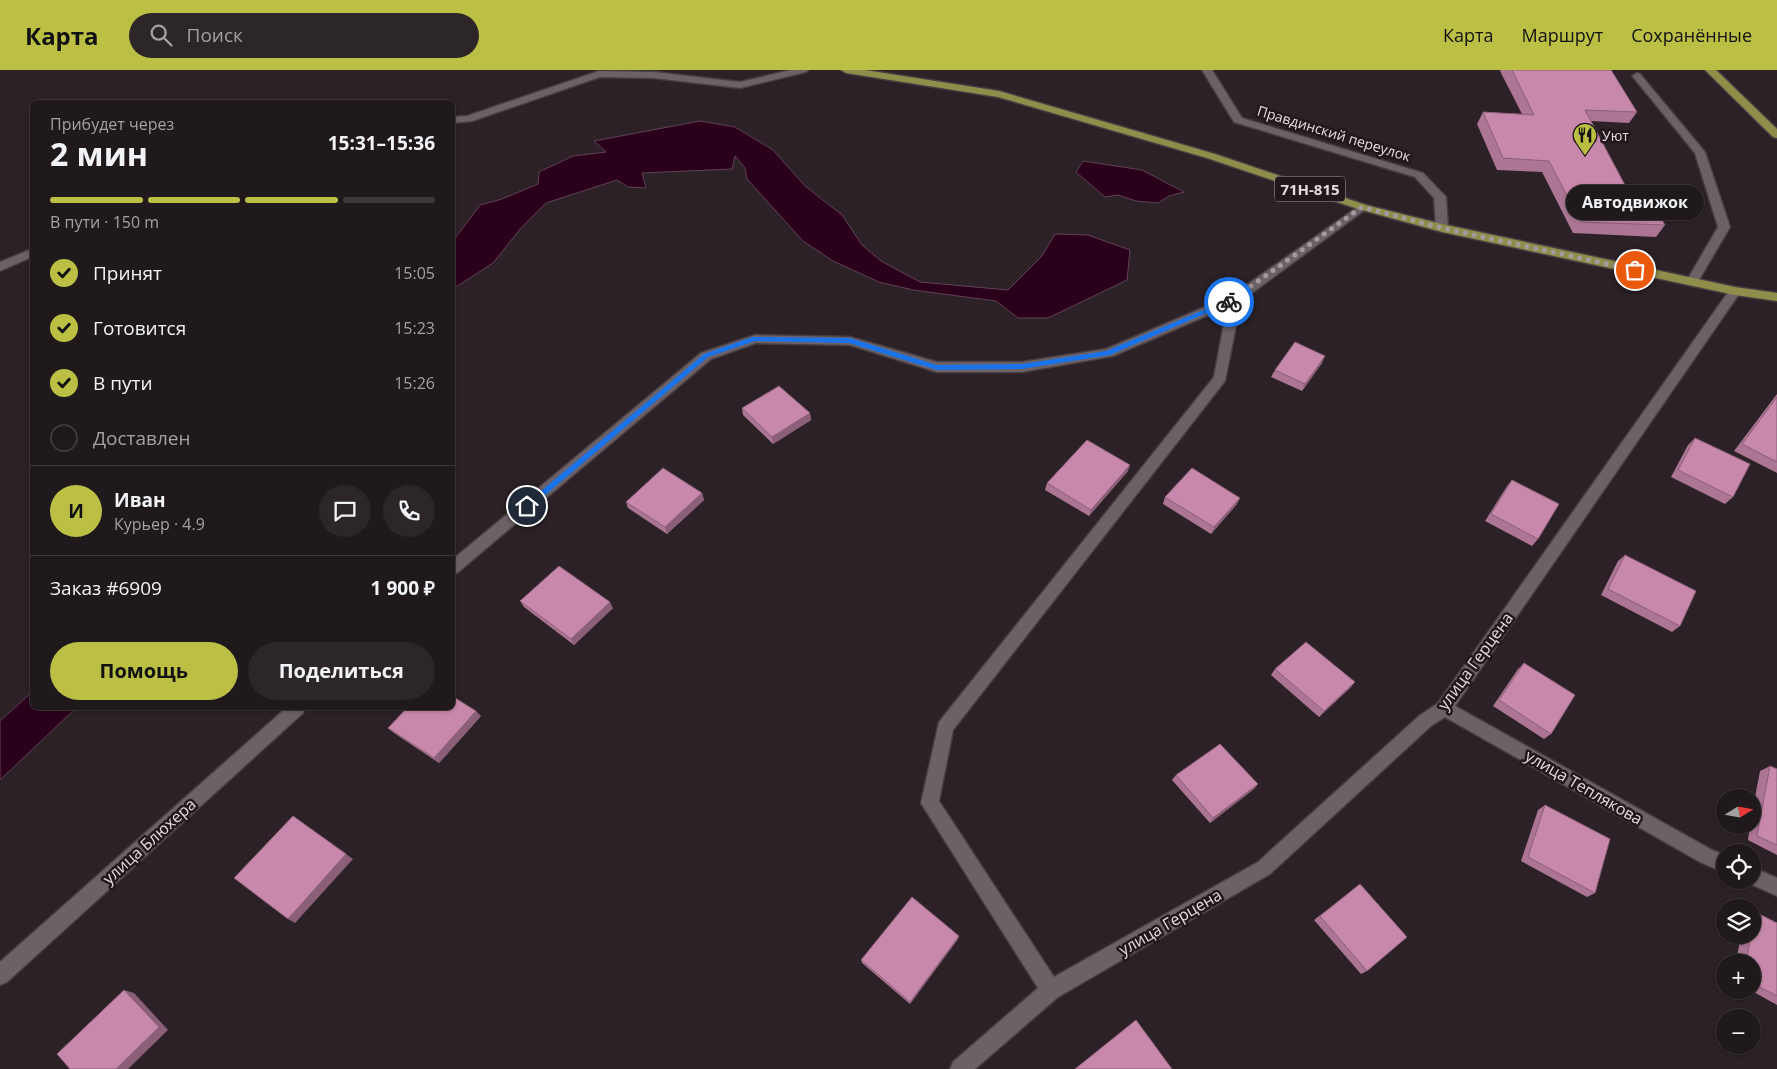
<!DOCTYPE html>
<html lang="ru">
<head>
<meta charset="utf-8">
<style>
  :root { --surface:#20191c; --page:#2d2629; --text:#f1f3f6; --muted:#a2a0a3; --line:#3d383b; --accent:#bbc044 }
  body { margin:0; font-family:"Open Sans",sans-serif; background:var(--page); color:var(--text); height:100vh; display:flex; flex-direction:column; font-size:19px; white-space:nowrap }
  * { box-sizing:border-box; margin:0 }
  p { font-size:16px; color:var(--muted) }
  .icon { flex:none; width:28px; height:28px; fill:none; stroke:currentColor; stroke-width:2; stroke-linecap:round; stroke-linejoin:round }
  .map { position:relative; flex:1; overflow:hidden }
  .side { position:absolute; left:30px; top:30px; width:425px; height:610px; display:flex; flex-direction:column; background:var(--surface); border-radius:8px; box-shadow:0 1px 4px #0004,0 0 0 1px var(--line) }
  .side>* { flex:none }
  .needle { width:32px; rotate:79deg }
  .fabs { position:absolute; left:1716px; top:719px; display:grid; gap:10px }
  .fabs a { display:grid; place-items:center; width:45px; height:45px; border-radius:50%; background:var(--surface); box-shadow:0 1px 4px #0004,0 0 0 1px var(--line); font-size:25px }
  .pin { position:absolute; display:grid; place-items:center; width:42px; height:42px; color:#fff; margin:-21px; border:2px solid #fff; border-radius:50%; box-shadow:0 1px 5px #0007 }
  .courier { position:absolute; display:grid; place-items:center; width:50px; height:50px; margin:-25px; border:4px solid #1a73e8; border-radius:50%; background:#fff; color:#222; box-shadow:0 1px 6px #0007 }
  .bubble { position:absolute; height:35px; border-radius:18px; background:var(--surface); box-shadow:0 1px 4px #0004,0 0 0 1px var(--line); font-size:16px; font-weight:700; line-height:35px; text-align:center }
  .head em { font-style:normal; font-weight:700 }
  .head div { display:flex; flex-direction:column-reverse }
  .head { display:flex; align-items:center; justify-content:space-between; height:85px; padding:0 20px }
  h1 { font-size:32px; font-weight:700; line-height:38px }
  .bar { display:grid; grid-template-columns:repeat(4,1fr); gap:8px 5px; align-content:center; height:60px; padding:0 20px }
  .bar i { height:6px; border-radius:4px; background:var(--line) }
  .bar .on { background:var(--accent) }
  .bar p { grid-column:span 4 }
  .line { display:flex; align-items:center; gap:12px; padding:0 20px; border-top:1px solid var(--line) }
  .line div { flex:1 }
  .round { display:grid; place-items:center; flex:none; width:52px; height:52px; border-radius:26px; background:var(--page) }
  ol { padding:0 20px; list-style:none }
  li { display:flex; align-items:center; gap:15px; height:55px }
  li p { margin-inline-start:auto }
  li .icon { padding:5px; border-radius:50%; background:var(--accent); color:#111; stroke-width:4 }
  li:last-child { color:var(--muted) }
  li i { width:28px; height:28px; border:2px solid var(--line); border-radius:50% }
  .button { display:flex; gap:10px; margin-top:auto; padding:10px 20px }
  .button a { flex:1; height:58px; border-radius:30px; background:var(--accent); color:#111; font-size:20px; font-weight:700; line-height:58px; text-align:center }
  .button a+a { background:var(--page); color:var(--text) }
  header { display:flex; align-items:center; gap:30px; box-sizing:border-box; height:70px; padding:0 25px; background:var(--accent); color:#111 }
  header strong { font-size:24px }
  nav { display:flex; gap:28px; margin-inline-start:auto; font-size:18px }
  .search { width:350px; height:45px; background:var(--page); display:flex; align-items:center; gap:12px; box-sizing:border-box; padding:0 18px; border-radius:28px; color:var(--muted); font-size:19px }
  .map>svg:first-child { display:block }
  .water { fill:#2b001b; stroke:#624256 }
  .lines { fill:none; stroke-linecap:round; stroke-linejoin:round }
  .lane-casing { stroke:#453d41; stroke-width:3 }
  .street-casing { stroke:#453d41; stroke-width:3 }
  .primary-casing { stroke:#453d41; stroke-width:3 }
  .lane { fill:#6c6166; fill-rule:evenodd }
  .street { fill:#6c6166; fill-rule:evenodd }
  .primary { fill:#8f8d4a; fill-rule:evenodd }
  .wall { fill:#ab7593 }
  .shaded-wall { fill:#8b5f78 }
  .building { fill:#c788ab; stroke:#8b5f78 }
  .route { fill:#1a73e8 }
  .done { stroke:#a39b9f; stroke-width:5; stroke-dasharray:0 9 }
  .labels { text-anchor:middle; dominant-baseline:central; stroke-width:5; stroke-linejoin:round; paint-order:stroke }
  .far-street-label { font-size:14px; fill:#e3dce0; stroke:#21181d }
  .far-poi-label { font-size:14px; fill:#e3dce0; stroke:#21181d; text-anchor:start }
  .shield { fill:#21181d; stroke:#a9a1a6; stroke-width:1 }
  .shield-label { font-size:15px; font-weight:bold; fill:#e3dce0 }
  .street-label { font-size:16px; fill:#e3dce0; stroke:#21181d }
</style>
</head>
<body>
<header>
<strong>Карта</strong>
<div class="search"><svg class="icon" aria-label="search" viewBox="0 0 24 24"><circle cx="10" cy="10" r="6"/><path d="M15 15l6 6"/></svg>Поиск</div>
<nav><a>Карта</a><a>Маршрут</a><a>Сохранённые</a></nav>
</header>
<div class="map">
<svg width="1777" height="999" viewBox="0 0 1777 999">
  <rect width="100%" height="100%" fill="#2b2126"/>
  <path class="water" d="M700,51L735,57L773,80L805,116L842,145L862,175L881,191L920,212L1008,220L1042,186L1055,164L1088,165L1130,180L1127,210L1048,248H1018L996,231L913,220L879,212L833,191L803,171L747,109L745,98L735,86L732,99L642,103L646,118L628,117L617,110L546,133L521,158L493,193L453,219V171L480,135L502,129L538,114L539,102L573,86L606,82L594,71Z
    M1083,91L1142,100L1184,122L1169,126L1158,133L1136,131L1118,125L1105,127L1076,102Z
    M32,622V638H76L0,710V651Z"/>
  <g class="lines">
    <g class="lane-casing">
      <path id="lane" d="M791,0H808L806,2L740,18L654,8L600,7L472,51L452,53V47L467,46L599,1L654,2L740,12Z
        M1637,3L1640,4L1705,82L1730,157L1696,215L1692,216L1686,212L1718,157L1695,83L1634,8L1632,6Z
        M32,179V187L0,201V192Z"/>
    </g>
    <g class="street-casing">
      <path id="street" d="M1202,0H1212L1242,48L1423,103L1446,127L1448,158L1442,162L1436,158L1434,128L1415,107L1234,52Z
        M1362,134L1366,135L1368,137L1366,139L1241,231L1225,311L953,660L939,731L1054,907L1258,792L1419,646L1438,633L1731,218H1739L1741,221L1739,224L1455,636L1712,780L1725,785V803L1700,792L1445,647L1431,656L1270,804L1058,927L975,999H950L953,992L1038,918L921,733L939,652L1214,307L1227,237L1113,286L1022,302H937L850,275L756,273L711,289L457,503L452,505V490L701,283L755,265L850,267L937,292H1022L1106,279L1231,226Z
        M286,638H305L303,643L7,912L0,915V892Z
        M1752,797L1777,808V826L1746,812L1745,810H1752Z"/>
    </g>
    <g class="primary-casing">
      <path id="primary" d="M841,0H865L999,21L1215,84L1366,135L1442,154L1735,217L1777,223V231L1735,225L1442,162L1358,139L1207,88L998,27L846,3Z
        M1705,0H1716L1777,59V68L1773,67Z"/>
    </g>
    <use href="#lane" class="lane"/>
    <use href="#street" class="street"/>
    <use href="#primary" class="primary"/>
  </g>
  <path class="wall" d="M1501,0H1611L1637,42L1629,53L1591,51L1626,117L1665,155L1656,167L1573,163L1542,102L1497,100L1477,54L1483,42L1522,44L1500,1Z
    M1322,293L1302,321L1271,307L1275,300Z
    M1777,324V403L1734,381Z
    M742,338L810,343L811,350L773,374L743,345Z
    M1695,368L1733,427L1725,434L1671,407L1688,375Z
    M1128,401L1089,446L1045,420L1047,413Z
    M1512,410L1538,469L1532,476L1485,451L1507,416Z
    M702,423L704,430L667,464L628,438L626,432Z
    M1165,427L1237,434L1211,464L1163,434Z
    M1625,485L1680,556L1672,562L1601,525L1618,491Z
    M520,531L613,538L574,575L524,537Z
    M1524,593L1551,664L1544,669L1493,636L1518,599Z
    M1275,599L1355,612L1350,618L1319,647L1271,605Z
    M481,646L439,693L394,663L388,658Z
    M1770,696L1777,699V785L1748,770L1750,755H1752V743L1760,701Z
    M1176,705L1258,714L1254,719L1210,753L1172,710Z
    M1545,735L1595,823L1587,827L1521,791L1538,740Z
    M1360,814L1367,901L1361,904L1314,850Z
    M1755,842L1777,853V935L1750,920H1752V892H1736L1741,865H1752V843Z
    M959,866L958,869L910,934L862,893L861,890Z"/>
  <path class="shaded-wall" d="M1325,286L1322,293L1302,321L1305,314Z
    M810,343L811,350L773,374L772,367Z
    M1130,395L1128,401L1089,446L1091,440Z
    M702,423L704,430L667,464L665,457Z
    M1240,428L1237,434L1211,464L1214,457Z
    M610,532L613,538L574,575L571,569Z
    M1355,612L1350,618L1319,647L1324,641Z
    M476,641L481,646L439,693L434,688Z
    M1258,714L1254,719L1210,753L1213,748Z
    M293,746L353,789L295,853L288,849Z
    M959,866L958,869L910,934V932Z
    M124,920L134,923L168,960L128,999H116Z"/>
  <path class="building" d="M1512,0H1611L1637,42L1585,40L1626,117H1642L1665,155L1581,152L1549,91L1503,88L1483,42L1534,45Z
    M1295,272L1325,286L1305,314L1275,300Z
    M779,316L810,343L772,367L742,338Z
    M1777,327V392L1742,374Z
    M1695,368L1750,394L1733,427L1678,400Z
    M1087,370L1130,395L1091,440L1047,413Z
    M663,398L702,423L665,457L626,432Z
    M1192,398L1240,428L1214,457L1165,427Z
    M1512,410L1559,434L1538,469L1491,444Z
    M1625,485L1696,521L1680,556L1608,519Z
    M559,496L610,532L571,569L520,531Z
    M1306,572L1355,612L1324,641L1275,599Z
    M1524,593L1575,625L1551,664L1499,630Z
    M452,626L476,641L434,688L388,658L407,638H452Z
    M1220,674L1258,714L1213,748L1176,705Z
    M1770,696L1777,699V775L1757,766Z
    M1545,735L1610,769L1595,823L1528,787Z
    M293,746L346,784L288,849L234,808Z
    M1360,814L1407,867L1367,901L1320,846Z
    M912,827L959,866L910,932L861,890Z
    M1755,842L1777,853V926L1752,913V892H1746L1751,865H1752V857Z
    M124,920L159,957L116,999H70L57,984Z
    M1136,950L1172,999H1075Z"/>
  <path class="route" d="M1227,230L1232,232L1110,285L1022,299L937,300L849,273L755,271L708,287L530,438L527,439L523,436L704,284L752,267L850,268L937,295L1022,294L1106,281Z"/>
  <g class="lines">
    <path class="done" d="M1229,232L1362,137L1442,158L1635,200"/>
  </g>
  <defs>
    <g id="restaurant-pin" transform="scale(1.25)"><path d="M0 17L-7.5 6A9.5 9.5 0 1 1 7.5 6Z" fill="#bbc044" stroke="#21181d"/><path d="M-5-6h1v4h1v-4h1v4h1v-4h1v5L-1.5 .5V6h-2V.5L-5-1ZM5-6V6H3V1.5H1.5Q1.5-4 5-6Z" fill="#111"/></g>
  </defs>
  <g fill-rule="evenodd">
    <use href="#restaurant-pin" x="1585" y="65"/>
  </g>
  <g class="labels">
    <g class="far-street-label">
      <text transform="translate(1334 63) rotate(17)">Правдинский переулок</text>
    </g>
    <g class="far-poi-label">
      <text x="1602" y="65">Уют</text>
    </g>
    <rect class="shield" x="1275" y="106.5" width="70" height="25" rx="4"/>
    <g class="shield-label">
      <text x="1310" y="119">71Н-815</text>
    </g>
    <g class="street-label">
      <text transform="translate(1475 591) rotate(-54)">улица Герцена</text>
      <text transform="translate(1584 717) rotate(30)">улица Теплякова</text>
      <text transform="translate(149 771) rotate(-42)">улица Блюхера</text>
      <text transform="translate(1170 852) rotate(-30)">улица Герцена</text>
    </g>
  </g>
</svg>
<div class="fabs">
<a><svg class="needle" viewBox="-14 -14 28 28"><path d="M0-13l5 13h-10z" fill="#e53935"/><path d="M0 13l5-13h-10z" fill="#a2a0a3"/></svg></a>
<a><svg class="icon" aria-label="locate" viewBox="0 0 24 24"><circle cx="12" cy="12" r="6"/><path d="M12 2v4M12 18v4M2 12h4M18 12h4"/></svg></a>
<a><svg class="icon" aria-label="layers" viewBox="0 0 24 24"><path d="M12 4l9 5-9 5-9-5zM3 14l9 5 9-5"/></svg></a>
<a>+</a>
<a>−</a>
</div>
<div class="pin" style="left:1635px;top:200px;background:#ea580c"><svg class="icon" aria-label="bag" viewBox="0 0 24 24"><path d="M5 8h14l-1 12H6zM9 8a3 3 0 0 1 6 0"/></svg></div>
<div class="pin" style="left:527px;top:436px;background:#1f2937"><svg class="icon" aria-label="home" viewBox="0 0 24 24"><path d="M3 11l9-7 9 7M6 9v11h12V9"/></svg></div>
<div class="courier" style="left:1229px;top:232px"><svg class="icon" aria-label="bike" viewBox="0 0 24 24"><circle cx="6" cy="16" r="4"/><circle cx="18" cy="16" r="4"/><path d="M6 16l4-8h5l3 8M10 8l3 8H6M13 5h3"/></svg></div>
<div class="bubble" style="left:1566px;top:115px;width:138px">Автодвижок</div>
<section class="side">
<div class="head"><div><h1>2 мин</h1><p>Прибудет через</p></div><em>15:31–15:36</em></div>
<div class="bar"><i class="on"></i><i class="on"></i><i class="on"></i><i></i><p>В пути · 150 m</p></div>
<ol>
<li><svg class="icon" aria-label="check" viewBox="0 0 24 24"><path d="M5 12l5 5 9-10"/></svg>Принят<p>15:05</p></li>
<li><svg class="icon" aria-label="check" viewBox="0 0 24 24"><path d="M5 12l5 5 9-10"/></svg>Готовится<p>15:23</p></li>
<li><svg class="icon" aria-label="check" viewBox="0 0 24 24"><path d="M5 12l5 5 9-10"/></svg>В пути<p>15:26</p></li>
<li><i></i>Доставлен</li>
</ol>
<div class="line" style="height:90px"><b class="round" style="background:var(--accent);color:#111">И</b><div><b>Иван</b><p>Курьер · 4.9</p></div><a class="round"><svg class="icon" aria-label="chat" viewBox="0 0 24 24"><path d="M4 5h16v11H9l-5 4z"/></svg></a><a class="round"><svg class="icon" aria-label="phone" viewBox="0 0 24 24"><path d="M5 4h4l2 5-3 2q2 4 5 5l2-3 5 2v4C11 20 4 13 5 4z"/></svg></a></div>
<div class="line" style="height:65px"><div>Заказ #6909</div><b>1 900 ₽</b></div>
<div class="button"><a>Помощь</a><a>Поделиться</a></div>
</section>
</div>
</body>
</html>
